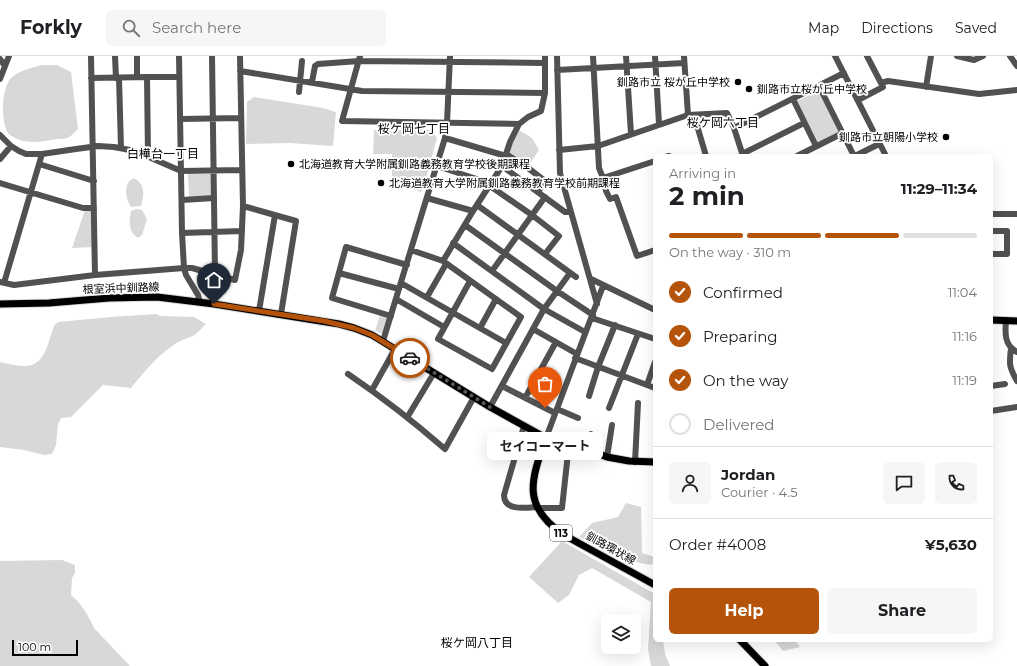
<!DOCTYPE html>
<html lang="en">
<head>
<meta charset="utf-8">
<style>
  :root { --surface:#fff; --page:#f6f6f6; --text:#202124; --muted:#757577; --line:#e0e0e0; --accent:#b45309 }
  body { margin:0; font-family:Montserrat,"Noto Sans JP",sans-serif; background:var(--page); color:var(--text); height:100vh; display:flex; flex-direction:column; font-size:15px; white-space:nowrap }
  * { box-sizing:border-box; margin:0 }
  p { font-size:13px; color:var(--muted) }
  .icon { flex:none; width:22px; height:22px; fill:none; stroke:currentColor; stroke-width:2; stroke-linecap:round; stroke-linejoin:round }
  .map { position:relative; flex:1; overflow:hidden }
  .side { position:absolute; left:653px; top:98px; width:340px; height:488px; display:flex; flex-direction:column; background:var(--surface); border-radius:6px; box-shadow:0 4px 16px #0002 }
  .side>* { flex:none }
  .fabs { position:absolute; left:601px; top:558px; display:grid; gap:8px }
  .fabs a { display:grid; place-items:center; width:40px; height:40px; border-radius:6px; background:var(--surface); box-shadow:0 4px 16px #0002; font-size:20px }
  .scale { position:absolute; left:12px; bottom:10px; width:66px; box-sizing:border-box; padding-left:4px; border:2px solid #000; border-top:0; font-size:11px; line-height:14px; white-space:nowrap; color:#000; -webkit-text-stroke:3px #fff; paint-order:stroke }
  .pin { position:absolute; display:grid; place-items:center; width:34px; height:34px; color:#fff; margin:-41px -17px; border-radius:50% 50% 50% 0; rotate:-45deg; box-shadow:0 0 4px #0007 }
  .pin .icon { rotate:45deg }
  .courier { position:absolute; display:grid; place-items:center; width:40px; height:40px; margin:-20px; border:3px solid #b45309; border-radius:50%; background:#fff; color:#222; box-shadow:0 1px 5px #0007 }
  .bubble { position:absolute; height:28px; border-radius:6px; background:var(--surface); box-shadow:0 4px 16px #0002; font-size:13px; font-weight:700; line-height:28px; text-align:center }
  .overview em { font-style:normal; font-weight:700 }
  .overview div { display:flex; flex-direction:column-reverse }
  .overview { display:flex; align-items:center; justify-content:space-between; height:68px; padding:0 16px }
  h1 { font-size:26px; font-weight:700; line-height:30px }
  .bar { display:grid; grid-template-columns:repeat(4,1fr); gap:6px 4px; align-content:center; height:48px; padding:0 16px }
  .bar i { height:5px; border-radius:3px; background:var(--line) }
  .bar .active { background:var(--accent) }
  .bar p { grid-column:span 4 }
  .line { display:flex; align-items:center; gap:10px; padding:0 16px; border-top:1px solid var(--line) }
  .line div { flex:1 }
  .round { display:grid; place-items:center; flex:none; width:42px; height:42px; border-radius:6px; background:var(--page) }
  ol { padding:0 16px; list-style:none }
  li { display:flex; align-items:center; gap:12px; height:44px }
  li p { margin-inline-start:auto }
  li .icon { padding:4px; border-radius:50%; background:var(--accent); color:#fff; stroke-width:4 }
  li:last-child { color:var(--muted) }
  li i { width:22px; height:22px; border:2px solid var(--line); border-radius:50% }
  .action { display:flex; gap:8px; margin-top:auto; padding:8px 16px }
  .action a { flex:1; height:46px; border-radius:6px; background:var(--accent); color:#fff; font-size:16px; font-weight:700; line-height:46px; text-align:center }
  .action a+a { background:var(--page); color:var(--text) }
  header { display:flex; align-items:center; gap:24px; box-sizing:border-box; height:56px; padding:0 20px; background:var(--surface); border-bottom:1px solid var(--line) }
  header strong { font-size:19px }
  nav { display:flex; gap:22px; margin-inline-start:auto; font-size:14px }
  .search { width:280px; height:36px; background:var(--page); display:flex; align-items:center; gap:10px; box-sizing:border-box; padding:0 14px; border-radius:6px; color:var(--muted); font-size:15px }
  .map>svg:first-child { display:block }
  .green { fill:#d8d8d8 }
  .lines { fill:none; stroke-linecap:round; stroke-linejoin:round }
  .major-casing { stroke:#dbdbdb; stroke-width:9 }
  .minor { stroke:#515151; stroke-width:6 }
  .major { stroke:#000; stroke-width:7 }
  .done { stroke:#595959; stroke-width:4; stroke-dasharray:0 7.2 }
  .route { stroke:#b45309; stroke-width:5 }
  .poi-dot { fill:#000; stroke:#fff; stroke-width:1.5 }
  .labels { text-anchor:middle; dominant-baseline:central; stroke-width:3.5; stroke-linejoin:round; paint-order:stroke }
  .shield { fill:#fff; stroke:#4c4c4c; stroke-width:1 }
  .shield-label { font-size:10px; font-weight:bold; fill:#000 }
  .poi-label { font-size:11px; fill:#000; stroke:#fff; text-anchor:start }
  .street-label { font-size:11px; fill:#000; stroke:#fff }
  .neighbourhood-label { font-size:12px; fill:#000; stroke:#fff }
</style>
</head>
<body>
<header>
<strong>Forkly</strong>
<div class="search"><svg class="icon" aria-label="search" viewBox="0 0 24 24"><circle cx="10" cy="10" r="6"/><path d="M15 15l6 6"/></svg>Search here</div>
<nav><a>Map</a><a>Directions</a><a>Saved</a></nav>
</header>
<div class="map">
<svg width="1017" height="610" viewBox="0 0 1017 610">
  <rect width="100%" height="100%" fill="#fff"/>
  <path class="green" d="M41,9H57L71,16L78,73C75,75 72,80 69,81C66,83 61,83 57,83C41,86 24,89 10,79C0,70 1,32 11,22C18,15 32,12 41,9Z
    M818,35L839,76L817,87L797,45Z
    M254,41L323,52L336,56L333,90L290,87L246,88L247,46Z
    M374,74H430L437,82L423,134L420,136L392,122V98H373Z
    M519,74L532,82L539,94L529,109L508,97Z
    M898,98H977V100H895Z
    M188,118H211L212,140L189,141Z
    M134,122C146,129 144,139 141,150L131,151C126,143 124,134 129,125Z
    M136,153L142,154L147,163L142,179L138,182C128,176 129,165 131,155Z
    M85,154H89L92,156V191L72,192Z
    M156,258L160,260L194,261L206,268C203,270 201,274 197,277C191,282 182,283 175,288C159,298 143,317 131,332L103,329L71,361L61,362L58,368L56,389L52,398L44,399L24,394L0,391V306C8,308 17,310 25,310C46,310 48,285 54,270L58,266L111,261Z
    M380,259L386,260L388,263L383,277H380L375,275Z
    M626,447L641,451L642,497L655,501V508C638,512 596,489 579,481L592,467L618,461Z
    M562,485L655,538V584H663L665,598L670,610H651L648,593L651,546L592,512L579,519L569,539L558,547L529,521Z
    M62,504L75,509V517L72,522L71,539C81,547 89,560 94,572L130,610H0V505Z
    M774,584H795L800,591L783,595Z"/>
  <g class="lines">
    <g class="major-casing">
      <path id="major" d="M0,248L49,247L109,242L157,241L214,248L339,268L354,272L372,279L490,351L546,382L586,393L607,401L629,405L655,406
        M991,264L1017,265
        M546,382C531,424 521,450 564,479L655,529
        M740,584L765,610"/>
    </g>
    <path class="minor" d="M91,0L95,219
      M115,0L116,22
      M179,0L182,177L184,212L186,219L198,239L200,246
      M212,0L215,218
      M360,0L342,65L519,68
      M557,0L560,117L597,248
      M593,0L599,112L603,122L655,105
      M626,0L631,78
      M655,0L659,68
      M684,0L688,59
      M835,0L886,100
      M867,0L881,27
      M957,0L974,4L983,0
      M1010,0L1017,10
      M0,3L5,10
      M557,14L684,7
      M240,15L362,35L545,37
      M137,21V0
      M147,21H179
      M91,22L147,21L148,100
      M119,22L121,92
      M0,23L9,0
      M312,26L315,10L318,8L359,5L545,7
      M819,30L854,100
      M926,31L931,0
      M299,36L302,5
      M793,43L816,90
      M858,44L883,31L881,27L888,25L979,38L1017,34
      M694,59L706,100
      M180,63L241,62
      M734,72L844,17
      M0,79L11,90L19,95L26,98H42L76,93L98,90L114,91L135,95L181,115L242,114
      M445,82L506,100
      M559,94L598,90L688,59L727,57L734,72L743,100
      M506,98L528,112L545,125L538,136
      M742,98L804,67
      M668,100H669
      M797,100L843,77
      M855,100L879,88
      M0,103L11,90
      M39,108L94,125
      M437,110L492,128
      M502,110L565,156H571
      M603,122L606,135L610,143L616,141L637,200L655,194
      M0,127L83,152H94
      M490,130L532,159L559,180L545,198
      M427,142L473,155
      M182,144L214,142
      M477,149L576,221
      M243,150L296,165L281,258
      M991,158H1017
      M465,169L557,235L593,259
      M991,175H1007V198H991
      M182,177L242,175
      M453,187L544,253L585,276
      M411,194L443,205L521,261L492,313L438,283L470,225
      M443,205L473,155L502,110L510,86L519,68L528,61L541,55L545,37V0
      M492,215L545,141
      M339,217L399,233
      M591,223L655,254
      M0,226L14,229L95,219L184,212H192L235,224L241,194L243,150L240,0
      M4,227L42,98
      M401,227L506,287
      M427,241L446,208
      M396,243L444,271
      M259,255L275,159
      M391,260L332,242L346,191L407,209
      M592,262L655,283
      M1006,264C1005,277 1004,289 1017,296
      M480,272L496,243
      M533,273L577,298
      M383,285L445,82L447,67L450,0
      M1011,292C1009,308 1009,311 1017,325
      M575,302L655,332
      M348,318C382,341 414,366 445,393L474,341
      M647,329L655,306
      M502,330L555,357
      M991,330L1005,328
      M372,334L395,293
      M589,340L598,311L615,269
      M525,342L556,286
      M490,351L544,253L570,217
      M609,352L638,278
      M557,353L578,362
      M991,355L1017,351
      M408,360L434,317
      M524,370L504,439C504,455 525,452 536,451
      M546,382L603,230
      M586,393L591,378
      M607,401L612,369
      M635,406L638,347
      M537,452H562L569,388"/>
    <use href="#major" class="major"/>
  </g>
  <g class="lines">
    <path class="done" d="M410,302L490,351L502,330L545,352"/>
    <path class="route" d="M214,248L324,265L354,272L372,279L410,302"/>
  </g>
  <g class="poi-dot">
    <circle cx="738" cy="26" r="4"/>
    <circle cx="749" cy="33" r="4"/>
    <circle cx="946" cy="81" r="4"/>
    <circle cx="291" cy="108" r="4"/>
    <circle cx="381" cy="127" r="4"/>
  </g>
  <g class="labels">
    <rect class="shield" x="550" y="469" width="22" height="16" rx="3"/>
    <g class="shield-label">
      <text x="561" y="477">113</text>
    </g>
    <g class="poi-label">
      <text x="730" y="26" text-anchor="end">釧路市立 桜が丘中学校</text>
      <text x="757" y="33">釧路市立桜が丘中学校</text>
      <text x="938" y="81" text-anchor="end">釧路市立朝陽小学校</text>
      <text x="299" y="108">北海道教育大学附属釧路義務教育学校後期課程</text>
      <text x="389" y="127">北海道教育大学附属釧路義務教育学校前期課程</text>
    </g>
    <g class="street-label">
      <text transform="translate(121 232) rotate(-2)">根室浜中釧路線</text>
      <text transform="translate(611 492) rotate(29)">釧路環状線</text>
    </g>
    <g class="neighbourhood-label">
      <text x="723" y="66">桜ケ岡六丁目</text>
      <text x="414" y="72">桜ケ岡七丁目</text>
      <text x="163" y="97">白樺台一丁目</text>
      <text x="477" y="586">桜ケ岡八丁目</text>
    </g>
  </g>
</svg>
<div class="fabs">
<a><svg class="icon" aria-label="layers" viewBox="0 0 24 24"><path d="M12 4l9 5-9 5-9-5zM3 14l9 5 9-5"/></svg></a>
</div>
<div class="scale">100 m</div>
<div class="pin" style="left:545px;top:352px;background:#ea580c"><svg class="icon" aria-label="bag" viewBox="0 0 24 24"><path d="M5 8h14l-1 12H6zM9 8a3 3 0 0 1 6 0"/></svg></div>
<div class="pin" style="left:214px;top:248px;background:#1f2937"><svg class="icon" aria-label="home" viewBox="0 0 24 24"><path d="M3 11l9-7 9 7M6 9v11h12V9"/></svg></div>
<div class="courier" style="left:410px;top:302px"><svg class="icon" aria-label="car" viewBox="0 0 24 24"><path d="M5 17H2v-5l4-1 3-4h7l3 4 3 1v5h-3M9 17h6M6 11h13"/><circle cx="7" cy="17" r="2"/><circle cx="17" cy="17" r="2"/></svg></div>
<div class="bubble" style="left:487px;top:376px;width:116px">セイコーマート</div>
<section class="side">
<div class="overview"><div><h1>2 min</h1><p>Arriving in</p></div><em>11:29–11:34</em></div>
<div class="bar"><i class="active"></i><i class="active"></i><i class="active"></i><i></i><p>On the way · 310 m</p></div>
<ol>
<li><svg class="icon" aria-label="check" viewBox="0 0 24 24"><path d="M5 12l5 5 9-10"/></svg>Confirmed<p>11:04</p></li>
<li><svg class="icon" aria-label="check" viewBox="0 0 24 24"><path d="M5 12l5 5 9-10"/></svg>Preparing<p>11:16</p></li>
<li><svg class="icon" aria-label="check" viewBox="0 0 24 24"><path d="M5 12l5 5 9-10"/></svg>On the way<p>11:19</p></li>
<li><i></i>Delivered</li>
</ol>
<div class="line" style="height:72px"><a class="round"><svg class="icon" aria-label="person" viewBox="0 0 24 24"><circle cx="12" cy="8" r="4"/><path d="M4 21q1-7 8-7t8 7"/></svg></a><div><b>Jordan</b><p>Courier · 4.5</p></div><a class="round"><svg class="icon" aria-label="chat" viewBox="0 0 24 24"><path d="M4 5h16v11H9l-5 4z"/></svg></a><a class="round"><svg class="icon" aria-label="phone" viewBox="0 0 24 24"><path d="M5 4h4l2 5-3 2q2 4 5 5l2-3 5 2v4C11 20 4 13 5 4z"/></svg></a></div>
<div class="line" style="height:52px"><div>Order #4008</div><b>¥5,630</b></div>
<div class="action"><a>Help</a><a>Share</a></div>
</section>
</div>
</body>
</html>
